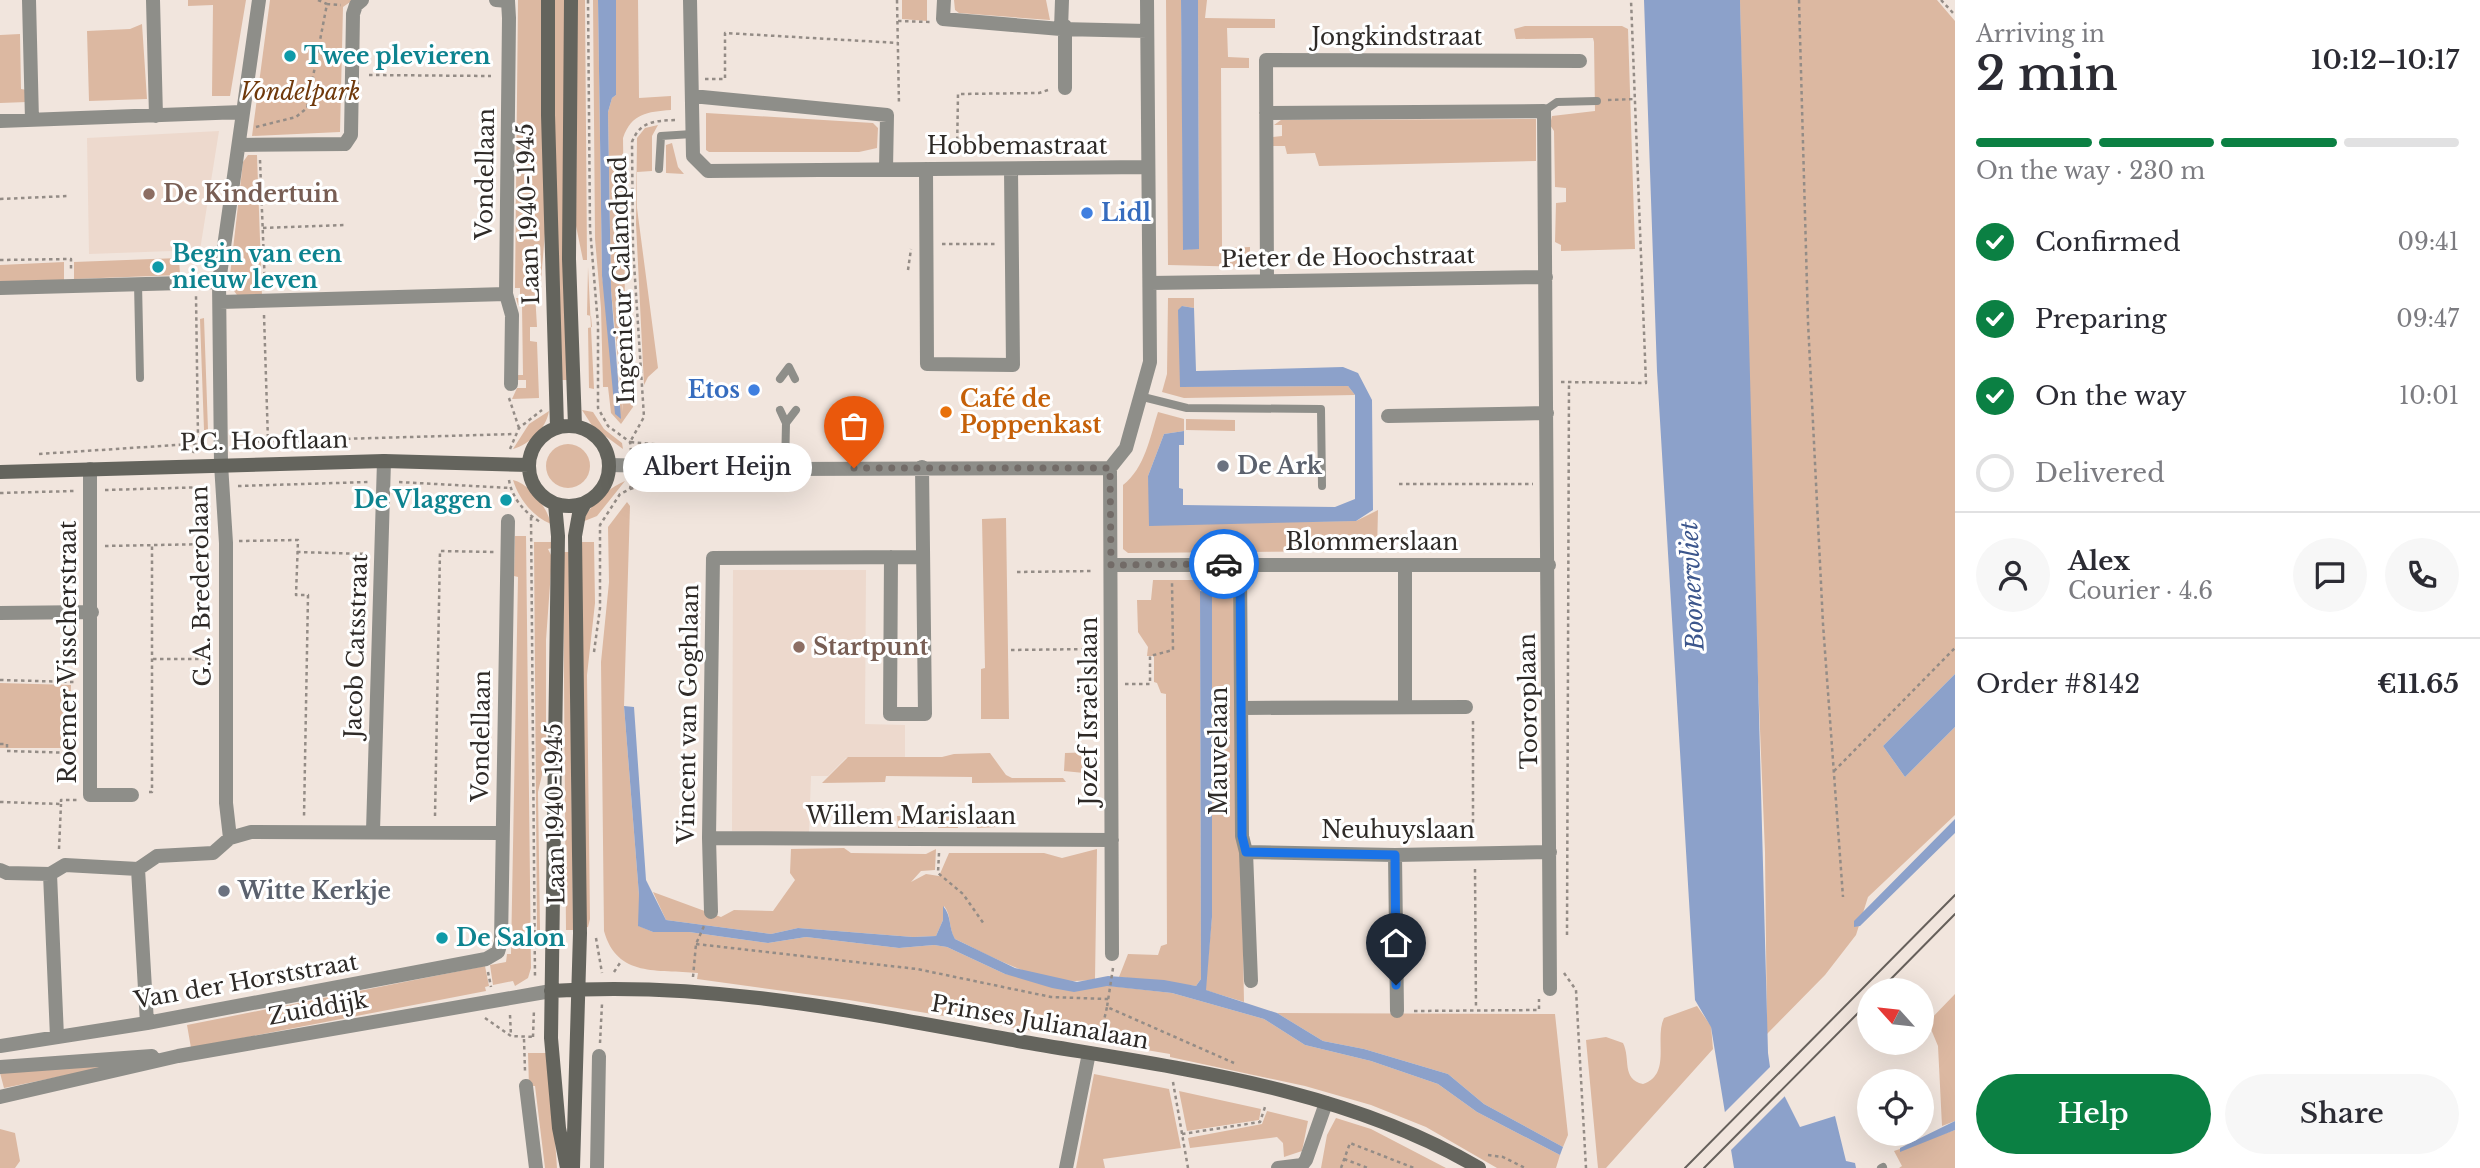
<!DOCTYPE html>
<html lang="en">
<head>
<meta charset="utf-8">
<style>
  :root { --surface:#fff; --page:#f7f7f7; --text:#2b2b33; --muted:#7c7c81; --line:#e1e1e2; --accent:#0b8043 }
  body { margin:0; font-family:"Libre Baskerville",serif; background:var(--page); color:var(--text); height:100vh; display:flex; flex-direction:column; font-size:26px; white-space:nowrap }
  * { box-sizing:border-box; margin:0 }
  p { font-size:23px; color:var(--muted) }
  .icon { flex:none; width:38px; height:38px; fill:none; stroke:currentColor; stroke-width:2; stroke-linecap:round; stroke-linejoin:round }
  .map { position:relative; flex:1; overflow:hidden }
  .details { display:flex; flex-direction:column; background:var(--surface); width:525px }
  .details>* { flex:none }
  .needle { width:46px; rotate:297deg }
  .controls { position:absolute; left:1857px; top:978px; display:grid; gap:14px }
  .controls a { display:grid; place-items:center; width:77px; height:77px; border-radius:50%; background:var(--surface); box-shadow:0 7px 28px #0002; font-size:35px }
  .pin { position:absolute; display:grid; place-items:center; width:60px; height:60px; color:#fff; margin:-72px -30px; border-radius:50% 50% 50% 0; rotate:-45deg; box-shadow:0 0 7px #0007 }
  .pin .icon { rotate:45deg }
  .courier { position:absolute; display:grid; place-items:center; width:70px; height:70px; margin:-35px; border:5px solid #1a73e8; border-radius:50%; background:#fff; color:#222; box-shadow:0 2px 9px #0007 }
  .bubble { position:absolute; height:49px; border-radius:24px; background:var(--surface); box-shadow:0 7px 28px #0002; font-size:23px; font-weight:600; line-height:49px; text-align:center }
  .headline em { font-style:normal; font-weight:600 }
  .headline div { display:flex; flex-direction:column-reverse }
  .headline { display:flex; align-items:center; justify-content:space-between; height:119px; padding:0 21px }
  h1 { font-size:46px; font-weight:600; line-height:52px }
  .bar { display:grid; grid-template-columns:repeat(4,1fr); gap:10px 7px; align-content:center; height:84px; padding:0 21px }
  .bar i { height:9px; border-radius:5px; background:var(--line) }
  .bar .current { background:var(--accent) }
  .bar p { grid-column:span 4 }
  .line { display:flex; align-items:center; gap:18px; padding:0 21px; border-top:2px solid var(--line) }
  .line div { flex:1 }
  .round { display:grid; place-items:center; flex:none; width:74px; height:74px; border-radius:37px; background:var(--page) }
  ol { padding:0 21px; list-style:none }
  li { display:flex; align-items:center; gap:21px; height:77px }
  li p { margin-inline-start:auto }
  li .icon { padding:7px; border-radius:50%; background:var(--accent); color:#fff; stroke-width:4 }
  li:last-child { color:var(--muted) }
  li i { width:38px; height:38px; border:4px solid var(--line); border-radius:50% }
  .cta { display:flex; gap:14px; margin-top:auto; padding:14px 21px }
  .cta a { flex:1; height:80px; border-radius:42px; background:var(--accent); color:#fff; font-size:28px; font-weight:600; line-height:80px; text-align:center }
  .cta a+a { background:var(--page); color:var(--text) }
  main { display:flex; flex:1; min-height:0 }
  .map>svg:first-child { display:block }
  .built { fill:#edd9cd }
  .green { fill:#dcb8a1 }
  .water { fill:#8ca1ca }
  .pier { fill:#f1e5dd }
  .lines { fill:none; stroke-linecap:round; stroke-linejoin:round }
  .path { stroke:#948c86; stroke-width:2.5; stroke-dasharray:3.5 3.5; stroke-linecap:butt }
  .lane { stroke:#8e8e89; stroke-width:8 }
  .street { stroke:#8e8e89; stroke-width:14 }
  .secondary { stroke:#64645d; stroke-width:14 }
  .tram { stroke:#66605b; stroke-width:2 }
  .done { stroke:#726b67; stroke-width:7; stroke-dasharray:0 12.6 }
  .route { stroke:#1a73e8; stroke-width:9 }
  .culture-dot { fill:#0f9aa8; stroke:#fff; stroke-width:2.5 }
  .education-dot { fill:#8d6e63; stroke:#fff; stroke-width:2.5 }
  .shop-dot { fill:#3f7fe0; stroke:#fff; stroke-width:2.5 }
  .food-dot { fill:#e8710a; stroke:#fff; stroke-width:2.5 }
  .worship-dot { fill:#6b7280; stroke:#fff; stroke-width:2.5 }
  .labels { text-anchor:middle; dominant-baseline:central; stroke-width:6; stroke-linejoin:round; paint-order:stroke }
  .street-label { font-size:23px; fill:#2e2a27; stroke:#fff }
  .culture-label { font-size:23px; font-weight:bold; fill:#0d838f; stroke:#fff; text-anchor:start }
  .park-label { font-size:23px; font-style:italic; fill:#6f390b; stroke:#fff }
  .education-label { font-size:23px; font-weight:bold; fill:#785e54; stroke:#fff; text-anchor:start }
  .shop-label { font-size:23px; font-weight:bold; fill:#366cbe; stroke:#fff; text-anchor:start }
  .food-label { font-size:23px; font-weight:bold; fill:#c56008; stroke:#fff; text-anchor:start }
  .worship-label { font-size:23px; font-weight:bold; fill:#5b616d; stroke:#fff; text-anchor:start }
  .water-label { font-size:24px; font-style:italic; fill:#3c568c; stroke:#fff }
</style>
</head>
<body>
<main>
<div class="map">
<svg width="1955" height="1168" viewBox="0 0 1955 1168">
  <rect width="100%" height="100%" fill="#f1e5dd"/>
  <path class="built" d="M219,131L200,250L89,254L87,138Z
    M733,570H866L865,724L905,725V758H846L828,776H811L809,834L732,831Z"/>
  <path class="green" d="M188,0H246L230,96H212L213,5L188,6Z
    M270,0H353L343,7L340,132L252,136Z
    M518,0H541L546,221L540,292L535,293L537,327H530V341L537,342L539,398L512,399L517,388H526V380H517L518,375H523L522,306L518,305L516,298H520V288H515Z
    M552,0H566L567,380H560Z
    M577,0H585L587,260H583L576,226Z
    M593,0H598L602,276L623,412L611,290L608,112L612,98L616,95V0H638L639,98L671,96V110C647,112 632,113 623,138L625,304L633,407L621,424L611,413L608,387H603L601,308L595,239Z
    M902,0H927V21L902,19Z
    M954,0H1046L1050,20L959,13L955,10Z
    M1166,0H1181L1184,250L1199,248L1198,0H1207L1205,18L1275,19V28H1227L1228,57L1249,58V68H1221L1222,248L1250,247V267L1168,265Z
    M1740,0H1937L1955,21V674L1883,746L1905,777L1955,727V815L1868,897L1856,935L1825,975L1767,1034L1765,852L1751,508Z
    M142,24L147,99L89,101L87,31L130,29Z
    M1525,26H1622L1628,29L1635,249L1561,251V245L1555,242L1556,203L1566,202V188L1555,187L1554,131L1550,125L1552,116L1595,111L1594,42L1593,38L1516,39L1514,29Z
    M20,34L21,89L27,90V102L0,103V35Z
    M706,113L873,123L878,128L877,148L859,152H709L706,150Z
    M1536,119V161L1319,166L1315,153L1287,154L1285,146H1273V137L1282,136V125H1274L1281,120Z
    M658,125L652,136V171L637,172V208L658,368L648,377L644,385L636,224L637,138L645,128Z
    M672,143L678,167L684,174L666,173V145Z
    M248,155H257L262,296L237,295L229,284L243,162Z
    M179,258L180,275L74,279V262Z
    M64,262V280L0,282V265Z
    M588,267L594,389L589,388L588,328L592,327L591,316L587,315Z
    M1168,298H1194V308L1182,306L1180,387L1348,386L1355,395L1184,398L1162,392L1167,374Z
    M204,318L208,430H204L200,319Z
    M582,410L593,412L604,429L622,443L623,449L593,427Z
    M549,411C546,429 530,444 513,449L529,424Z
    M1158,412L1184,419V431L1164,434L1148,476L1151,499L1260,522L1356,521L1378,510L1377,551L1128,553L1123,549V485C1145,468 1150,437 1158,412Z
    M1186,419L1235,420V431L1186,430Z
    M546 466a22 22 0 1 1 44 0a22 22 0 1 1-44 0Z
    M513,480C530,484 547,507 551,524C532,516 519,499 513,480Z
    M625,481L597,516L582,522C590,505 607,489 625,481Z
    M627,502L630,506L624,706L639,895V926L653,932H689L768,943L806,937L899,948L934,945L947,947L1005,974L1172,993L1264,1019L1305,1045L1371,1061L1438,1084L1477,1112L1560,1155L1556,1168H1497L1426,1127L1371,1105L1305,1086L1170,1057V1054L849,1000L697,979L698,973C658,969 617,978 604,931L601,662L609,582L608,527Z
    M1006,518L1009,719H981V669L985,668L982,519Z
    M515,536H526L531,968L528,978L515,986L513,981L493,985L490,965L506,962L507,954H511L518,577L514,576Z
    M534,542H551L552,548L548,549L552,557L546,640V758L538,792L540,930H537Z
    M579,542H594L595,603L587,675L590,919L588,927L583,928Z
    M563,552H569L573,930H566Z
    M1153,580H1200L1201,979L1196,986L1119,977L1128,954L1158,955L1161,946L1167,944L1166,694L1161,693L1157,683L1154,682V656H1147L1148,647L1138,632L1137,600H1151Z
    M1236,580L1244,1002L1205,990L1212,917L1210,582Z
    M0,683L71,685L69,748H0Z
    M1094,752V774L1064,771L1065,753Z
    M990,753L1006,775L1012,778H1063L1066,782L972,783V777L886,776L885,782L822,783L848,757H942L954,754Z
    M897,816H917V827L898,828Z
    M938,816H957L958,828H938Z
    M977,816H997V827L977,828Z
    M844,848L851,853L926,854L936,849L935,870L921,871L911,882L926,874L939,876L949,853H1044L1062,858L1097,849L1095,979C1047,989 997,959 955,939C948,928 952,916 944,906L943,920L936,936L913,937L798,928L771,934L666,920L653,892L721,917L734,910L773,911L795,880L790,873L791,849Z
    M485,966L489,986L485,987L486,991L191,1048L187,1025Z
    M1955,994V1121L1942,1126L1938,1046L1928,1022Z
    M1697,1006L1711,1026L1713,1049L1606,1168H1598L1586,1040L1606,1037L1623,1043C1631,1059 1621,1079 1643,1084C1672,1074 1654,1039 1664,1018Z
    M1277,1013L1555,1014L1568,1135L1563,1147L1484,1104L1448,1074L1364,1049L1323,1041Z
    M528,1053H549L557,1168H545L535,1086H529Z
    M121,1064L4,1088L0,1073Z
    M1094,1074L1169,1089L1181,1148L1103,1159L1105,1168H1076Z
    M1179,1091L1261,1109L1259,1120L1187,1131Z
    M1267,1111L1308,1121L1302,1151L1284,1157L1283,1143L1277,1137L1190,1148L1188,1138L1262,1124Z
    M1336,1118L1371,1129L1446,1168H1321L1327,1135Z
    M0,1129L15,1133L20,1161L15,1168H0Z
    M1955,1130V1168H1899L1902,1166L1894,1151Z"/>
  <path class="water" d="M598,0H616V95L612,98L608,112L611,289L621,419L615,414L602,276Z
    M1181,0H1198L1199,249L1183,250Z
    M1644,0H1740L1768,1053L1770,1067L1800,1127L1835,1116L1846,1161L1855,1163L1856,1168H1734L1711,1027L1695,1000L1657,371Z
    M1182,306L1194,308L1196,371L1343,367L1358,373L1372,400L1373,510L1356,521L1149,526L1148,476L1164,434L1184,431V445H1179V488L1183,489V505L1335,507L1355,499V395L1348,386L1180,387L1178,310Z
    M1200,591L1212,592V917L1206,990L1277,1013L1323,1041L1364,1049L1448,1074L1484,1104L1563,1147L1560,1155L1477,1112L1438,1084L1371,1061L1305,1045L1264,1019L1172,993L1107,986L1074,992L1052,988L1005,974L947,947L934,945L899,948L806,937L768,943L689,932H653L638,926L639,895L624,706L634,707L646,880L666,920L771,934L798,928L913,937L936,936L943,920V906C952,916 948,927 955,939L1015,968L1077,982L1108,976L1164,980L1196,986L1201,979Z
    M1955,674V727L1905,777L1883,746Z
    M1955,819V833L1860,926L1854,927V921Z
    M1955,1121V1130L1900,1152V1148Z"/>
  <path class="pier" d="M1773,1064L1787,1094L1729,1152L1720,1117Z"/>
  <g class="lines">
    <path class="path" d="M318,0L327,4
      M588,0L590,228L598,325V408L608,426L630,442L631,451
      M897,0L899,105
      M1799,0L1808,322L1823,624L1843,897
      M1941,0L1955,15
      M898,21L930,22
      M369,75L491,76
      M705,79H725V33L898,43
      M1608,100L1636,99
      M675,120C655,121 640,121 632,142L633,248L644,417L630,442L740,452
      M256,127L296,117L307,108L327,4L341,5
      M957,154L958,94L1039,93L1048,90
      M260,160L265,287
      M0,199L68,196
      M263,228L344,225
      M942,244H998
      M0,260L71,259V272
      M908,270L911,249
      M264,315L268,441
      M1561,382L1646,383L1631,0
      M509,398L519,428
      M235,442L515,434
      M510,449L519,428L542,410
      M193,453L198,438L196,296
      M39,454L207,443
      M509,480C512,499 526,514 542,523
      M399,482L510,488
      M1399,484H1533
      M238,486L368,482
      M630,489L650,483
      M105,490L207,487
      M0,493L74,491
      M531,517L535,978
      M239,541L298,540L296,595H308L304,817
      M105,546L210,544
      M297,552L368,554
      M1017,572L1093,571
      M1011,650L1094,649
      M594,652L600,608V525L620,494L630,489L631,482
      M153,659H209
      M0,680L74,682
      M1125,684H1150V656L1173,650L1172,582
      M1473,721V837
      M0,744H7V751L76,753
      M1834,771L1955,648
      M149,792H152V544
      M0,802L61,804V800H77
      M435,816L440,551L494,552
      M59,849L61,804
      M939,853L938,873L963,894L984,924
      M1475,869L1476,1009
      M1567,935L1569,382
      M596,938L602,973
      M696,944L917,969L1051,997L1108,999
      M1113,968L1107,1007L1234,1063
      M488,972L491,987
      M614,972L620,963
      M1564,973L1576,990L1586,1168
      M693,977L696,944L704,926
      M1414,1011L1539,1010V999
      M510,1015L511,1036
      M485,1018L511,1036L535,1037
      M533,1037L534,1009
      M1100,1038L1107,1007
      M524,1039L525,1071
      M600,1043L602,1004
      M1173,1082L1188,1168
      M1182,1134L1260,1122L1266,1104
      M1488,1155L1503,1157L1525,1168
      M1344,1159L1368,1168
      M1341,1168L1350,1143L1414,1168"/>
    <path class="lane" d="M1544,111L1557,102L1597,101
      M659,169L661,136L692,134
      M138,283L140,378
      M780,379L789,367L795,379
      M1143,397L1187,408L1321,409L1322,486
      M780,410L786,423L796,410
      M785,469L786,423
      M1881,1168L1883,1167"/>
    <path class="street" d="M29,0L32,120
      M153,0L156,116
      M496,0L508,1L509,18L506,294L512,315L511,384
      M690,0L693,156L708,171L1148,167
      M944,0L943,19L1061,29L1147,31
      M1065,26V88
      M1061,29L1062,0
      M692,96L887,115L886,169
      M1266,113L1544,111L1550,989
      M0,121L242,112
      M239,145L345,144L351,135L353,14L356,5L362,0
      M926,169L927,364L1013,365L1011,169
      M1267,281L1266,60L1580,61
      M1150,283L1546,277
      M0,288L219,282
      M220,302L506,294
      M1388,416L1547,413
      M609,465L785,469L1110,468
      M1110,468L1112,954
      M1110,468L1126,448L1150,362L1147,0
      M90,469V795H132
      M891,557L890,714H925L922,467
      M1240,564L1242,836L1246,852L1251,981
      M1111,565H1549
      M0,613L92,612
      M1405,706V565
      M1242,708L1466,707
      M373,831L384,461
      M230,838L226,803V543L221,464L219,282L259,0
      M709,838L1112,840
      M1246,852L1395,855L1550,852
      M1395,855L1397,1011
      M138,869L147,1023
      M0,870L7,873L50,874L65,865L138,869L157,856L213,853L230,838L251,832L502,833
      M50,874L57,1037
      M711,912L709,838L713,558L923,557
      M0,1046L147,1023L486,959L498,952L501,942L508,521
      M0,1067L152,1056
      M526,1086L536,1168
      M0,1097L178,1056L551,991
      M597,1168L599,1056
      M1066,1168L1089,1053
      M1278,1168L1302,1165L1306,1160L1326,1103"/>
    <path class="secondary" d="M548,0V115L557,427
      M571,0L569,259L575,426
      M529 466a40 40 0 1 1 80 0a40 40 0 1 1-80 0Z
      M0,472L384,461L529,465
      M555,504L558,536L551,1038L559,1128L567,1168
      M551,991C709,980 863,1013 1018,1041C1174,1068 1341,1086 1479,1168
      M573,1168L580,933L575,536L579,514L585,503"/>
    <path class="tram" d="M1880,990L1955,914
      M1685,1168L1955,895
      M1704,1168L1869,1002"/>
  </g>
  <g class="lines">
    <path class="done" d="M854,468H1110L1111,565L1224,564"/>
    <path class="route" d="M1224,564H1240L1242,836L1246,852L1395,855L1396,985"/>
  </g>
  <g class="culture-dot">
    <circle cx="290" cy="56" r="7"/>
    <circle cx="158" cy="267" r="7"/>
    <circle cx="506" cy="500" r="7"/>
    <circle cx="442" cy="938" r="7"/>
  </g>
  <g class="education-dot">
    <circle cx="149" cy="194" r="7"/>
    <circle cx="799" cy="647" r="7"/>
  </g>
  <g class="shop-dot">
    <circle cx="1087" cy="213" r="7"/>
    <circle cx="754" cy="390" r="7"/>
  </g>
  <circle class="food-dot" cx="946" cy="412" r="7"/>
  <g class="worship-dot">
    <circle cx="1223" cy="466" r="7"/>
    <circle cx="224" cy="891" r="7"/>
  </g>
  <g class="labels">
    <g class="street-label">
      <text x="1397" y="37">Jongkindstraat</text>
      <text x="1017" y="146">Hobbemastraat</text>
      <text transform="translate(485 174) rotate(-89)">Vondellaan</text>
      <text transform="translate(528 214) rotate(-92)">Laan 1940-1945</text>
      <text transform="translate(1348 257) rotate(-1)">Pieter de Hoochstraat</text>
      <text transform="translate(622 280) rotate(-92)">Ingenieur Calandpad</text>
      <text transform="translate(264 441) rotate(-1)">P.C. Hooftlaan</text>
      <text x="1372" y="542">Blommerslaan</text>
      <text transform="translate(201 586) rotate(-91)">G.A. Brederolaan</text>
      <text transform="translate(356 646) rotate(-88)">Jacob Catsstraat</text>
      <text transform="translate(68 652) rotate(-90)">Roemer Visscherstraat</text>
      <text transform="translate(1528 701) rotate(-91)">Tooroplaan</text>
      <text transform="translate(1089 711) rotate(-90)">Jozef Israëlslaan</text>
      <text transform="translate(688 714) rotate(-89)">Vincent van Goghlaan</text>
      <text transform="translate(481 736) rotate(-89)">Vondellaan</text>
      <text transform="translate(1219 751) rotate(-90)">Mauvelaan</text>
      <text transform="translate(555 814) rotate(-91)">Laan 1940-1945</text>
      <text x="911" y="816">Willem Marislaan</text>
      <text x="1398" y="830">Neuhuyslaan</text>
      <text transform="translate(246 981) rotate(-10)">Van der Horststraat</text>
      <text transform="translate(318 1008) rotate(-10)">Zuiddijk</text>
      <text transform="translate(1040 1022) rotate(10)">Prinses Julianalaan</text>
    </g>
    <g class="culture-label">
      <text x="304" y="56">Twee plevieren</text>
      <text x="172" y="254">Begin van een<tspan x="172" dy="26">nieuw leven</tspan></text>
      <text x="492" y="500" text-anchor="end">De Vlaggen</text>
      <text x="456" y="938">De Salon</text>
    </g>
    <g class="park-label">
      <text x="300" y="92">Vondelpark</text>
    </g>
    <g class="education-label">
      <text x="163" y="194">De Kindertuin</text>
      <text x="813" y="647">Startpunt</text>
    </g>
    <g class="shop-label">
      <text x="1101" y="213">Lidl</text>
      <text x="740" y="390" text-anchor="end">Etos</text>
    </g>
    <g class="food-label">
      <text x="960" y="399">Café de<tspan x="960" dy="26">Poppenkast</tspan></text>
    </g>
    <g class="worship-label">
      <text x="1237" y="466">De Ark</text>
      <text x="238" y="891">Witte Kerkje</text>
    </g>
    <g class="water-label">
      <text transform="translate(1692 586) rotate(-93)">Boonervliet</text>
    </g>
  </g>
</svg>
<div class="controls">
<a><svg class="needle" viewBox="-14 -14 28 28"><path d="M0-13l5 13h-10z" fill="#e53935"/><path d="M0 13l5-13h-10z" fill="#7c7c81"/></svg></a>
<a><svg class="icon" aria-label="locate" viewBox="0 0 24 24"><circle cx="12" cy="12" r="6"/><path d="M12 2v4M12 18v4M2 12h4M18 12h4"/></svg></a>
</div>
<div class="pin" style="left:854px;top:468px;background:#ea580c"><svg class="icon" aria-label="bag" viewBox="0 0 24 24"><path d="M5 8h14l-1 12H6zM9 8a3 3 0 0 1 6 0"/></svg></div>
<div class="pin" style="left:1396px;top:985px;background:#1f2937"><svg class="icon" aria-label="home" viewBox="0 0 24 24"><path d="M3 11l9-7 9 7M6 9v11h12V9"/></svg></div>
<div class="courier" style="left:1224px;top:564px"><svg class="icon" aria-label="car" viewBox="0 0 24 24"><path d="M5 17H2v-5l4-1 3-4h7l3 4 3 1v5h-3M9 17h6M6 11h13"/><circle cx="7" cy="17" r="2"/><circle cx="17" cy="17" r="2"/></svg></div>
<div class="bubble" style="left:623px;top:443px;width:189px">Albert Heijn</div>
</div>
<section class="details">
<div class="headline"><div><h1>2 min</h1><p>Arriving in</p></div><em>10:12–10:17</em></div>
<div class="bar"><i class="current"></i><i class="current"></i><i class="current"></i><i></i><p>On the way · 230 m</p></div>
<ol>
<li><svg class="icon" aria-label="check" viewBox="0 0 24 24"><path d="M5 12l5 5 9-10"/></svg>Confirmed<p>09:41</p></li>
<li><svg class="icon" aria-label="check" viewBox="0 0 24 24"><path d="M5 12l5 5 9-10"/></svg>Preparing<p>09:47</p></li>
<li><svg class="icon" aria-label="check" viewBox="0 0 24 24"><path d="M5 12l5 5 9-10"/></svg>On the way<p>10:01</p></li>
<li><i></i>Delivered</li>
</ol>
<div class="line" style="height:126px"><a class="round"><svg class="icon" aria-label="person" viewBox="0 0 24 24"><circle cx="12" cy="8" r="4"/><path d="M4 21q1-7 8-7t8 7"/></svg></a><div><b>Alex</b><p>Courier · 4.6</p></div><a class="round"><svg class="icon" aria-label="chat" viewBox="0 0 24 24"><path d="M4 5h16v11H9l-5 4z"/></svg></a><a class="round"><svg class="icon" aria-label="phone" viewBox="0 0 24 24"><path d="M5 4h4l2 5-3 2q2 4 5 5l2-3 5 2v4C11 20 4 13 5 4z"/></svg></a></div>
<div class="line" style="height:91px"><div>Order #8142</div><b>€11.65</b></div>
<div class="cta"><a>Help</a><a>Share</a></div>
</section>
</main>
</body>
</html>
